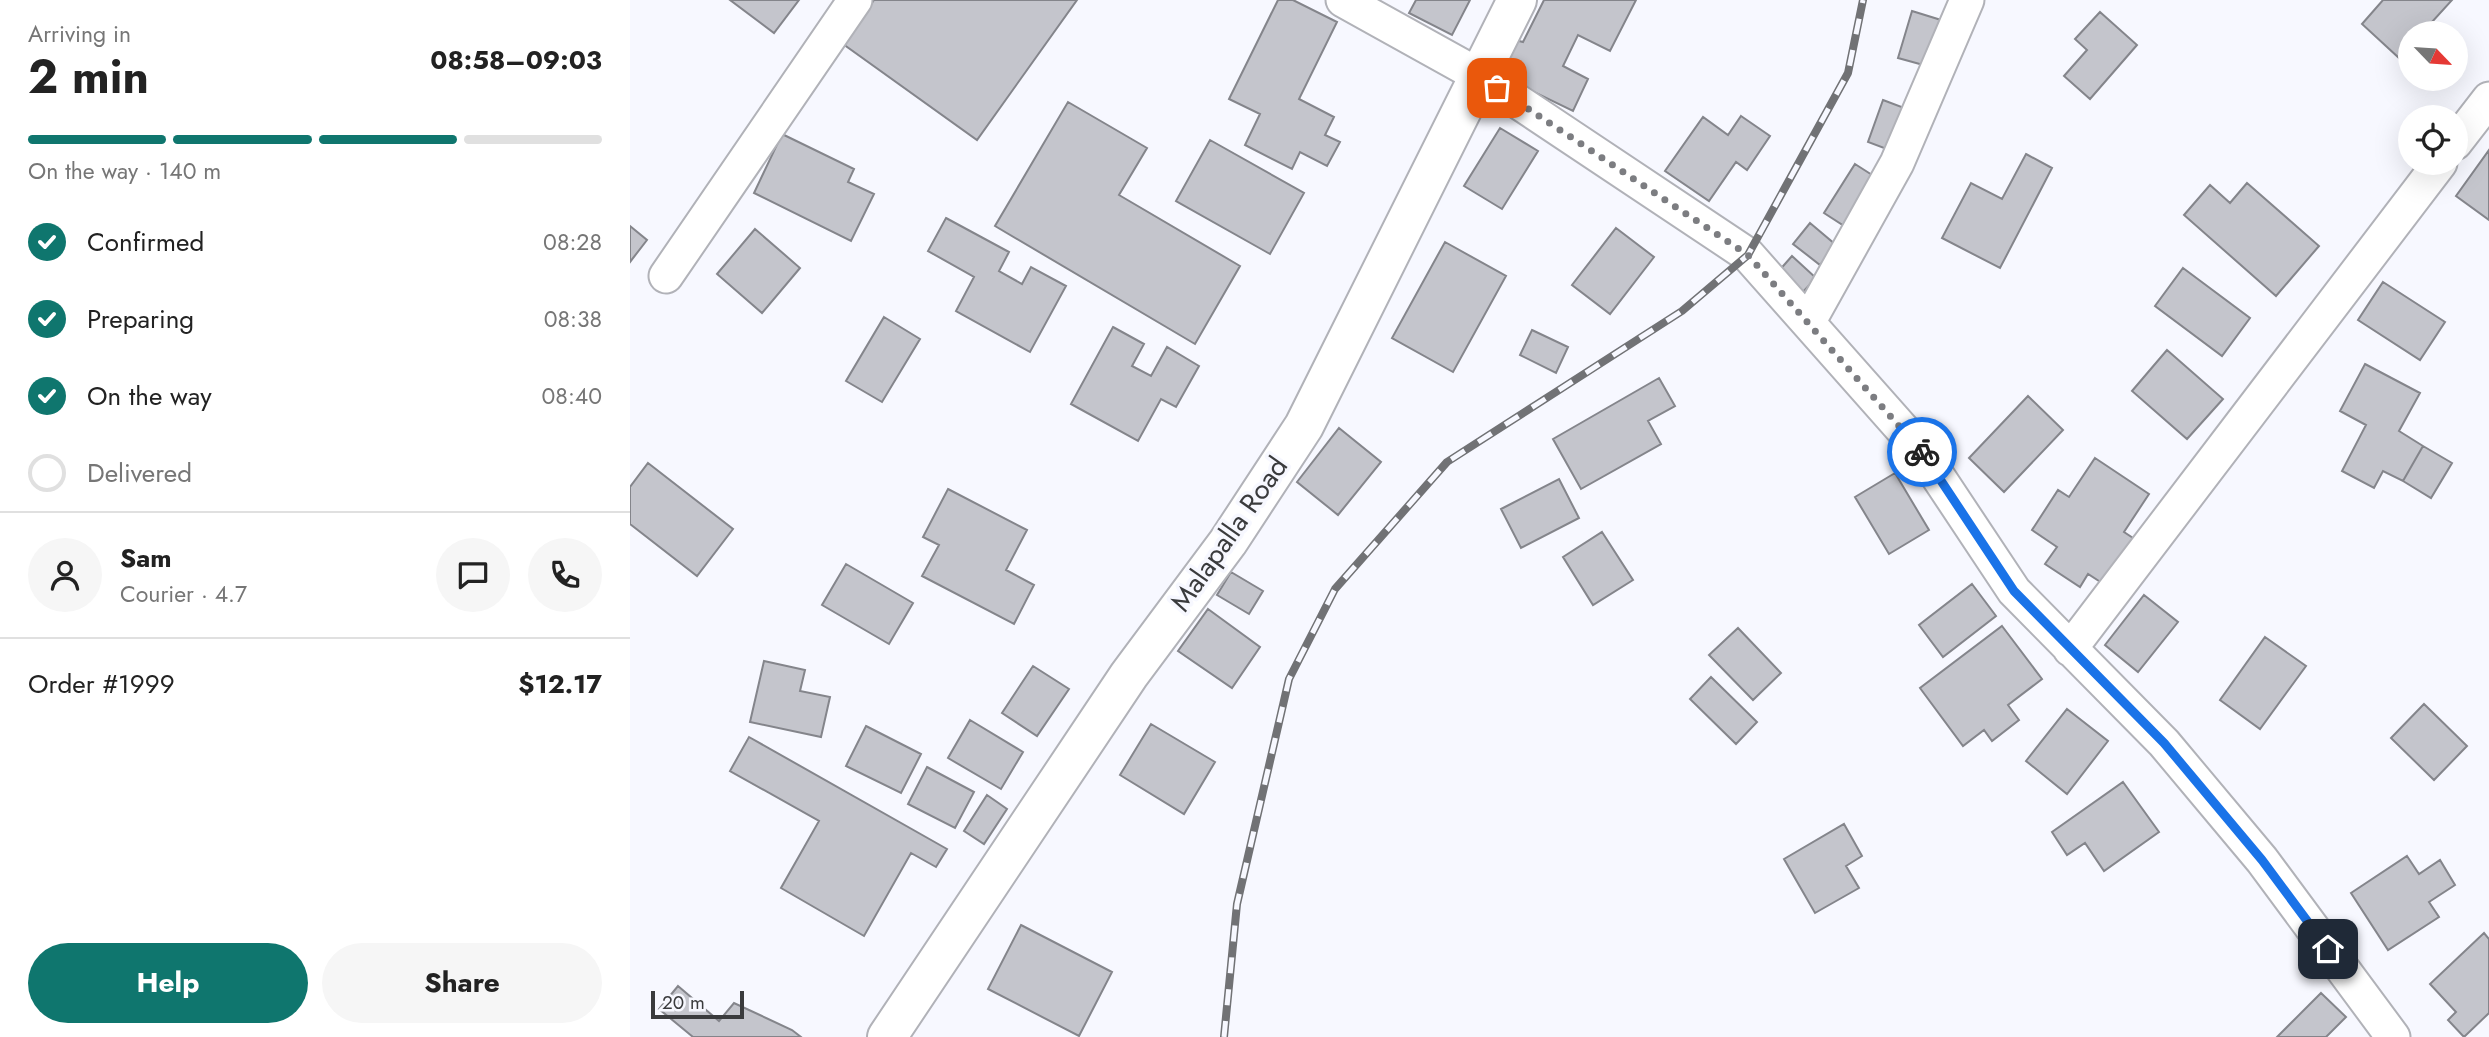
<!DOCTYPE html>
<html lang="en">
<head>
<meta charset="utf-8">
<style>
  :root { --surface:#fff; --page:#f6f6f6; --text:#222; --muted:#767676; --line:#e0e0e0; --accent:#0f766e }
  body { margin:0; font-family:Jost,sans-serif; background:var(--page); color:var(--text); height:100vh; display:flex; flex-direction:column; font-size:26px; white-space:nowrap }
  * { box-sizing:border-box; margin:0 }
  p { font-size:23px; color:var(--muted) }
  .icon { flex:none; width:38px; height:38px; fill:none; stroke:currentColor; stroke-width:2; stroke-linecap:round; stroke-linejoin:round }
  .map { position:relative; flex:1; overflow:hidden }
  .sheet { display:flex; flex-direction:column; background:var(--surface); width:630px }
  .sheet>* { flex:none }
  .needle { width:46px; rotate:115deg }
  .controls { position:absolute; left:1768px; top:21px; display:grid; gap:14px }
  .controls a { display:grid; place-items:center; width:70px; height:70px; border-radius:50%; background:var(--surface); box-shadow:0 7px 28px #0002; font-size:35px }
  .scale { position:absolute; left:21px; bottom:18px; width:93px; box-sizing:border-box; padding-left:7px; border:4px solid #3a3b3d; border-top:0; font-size:19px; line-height:24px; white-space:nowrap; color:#3a3b3d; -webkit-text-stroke:5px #f7f8ff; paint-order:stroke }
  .pin { position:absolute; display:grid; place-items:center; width:60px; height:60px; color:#fff; margin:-30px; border-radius:14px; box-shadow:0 4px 10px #0006 }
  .courier { position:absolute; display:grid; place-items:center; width:70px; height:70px; margin:-35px; border:5px solid #1a73e8; border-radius:50%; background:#fff; color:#222; box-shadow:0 2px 9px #0007 }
  .headline em { font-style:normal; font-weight:700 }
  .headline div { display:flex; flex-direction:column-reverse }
  .headline { display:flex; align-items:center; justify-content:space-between; height:119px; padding:0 28px }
  h1 { font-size:46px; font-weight:700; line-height:52px }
  .bar { display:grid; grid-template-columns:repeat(4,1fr); gap:10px 7px; align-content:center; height:84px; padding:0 28px }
  .bar i { height:9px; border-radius:5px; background:var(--line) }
  .bar .active { background:var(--accent) }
  .bar p { grid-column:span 4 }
  .line { display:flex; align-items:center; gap:18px; padding:0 28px; border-top:2px solid var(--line) }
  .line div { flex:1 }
  .round { display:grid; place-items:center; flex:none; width:74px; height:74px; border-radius:37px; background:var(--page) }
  ol { padding:0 28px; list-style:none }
  li { display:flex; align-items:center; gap:21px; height:77px }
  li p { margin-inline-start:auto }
  li .icon { padding:7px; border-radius:50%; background:var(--accent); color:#fff; stroke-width:4 }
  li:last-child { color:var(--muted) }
  li i { width:38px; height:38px; border:4px solid var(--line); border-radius:50% }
  .primary-button { display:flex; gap:14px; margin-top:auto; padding:14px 28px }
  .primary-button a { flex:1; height:80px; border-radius:42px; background:var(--accent); color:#fff; font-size:28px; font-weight:700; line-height:80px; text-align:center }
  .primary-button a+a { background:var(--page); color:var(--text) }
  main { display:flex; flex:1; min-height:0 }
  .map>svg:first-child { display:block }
  .building { fill:#c4c5cc; stroke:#84858b; stroke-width:2 }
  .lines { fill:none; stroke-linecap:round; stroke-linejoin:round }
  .minor-casing { stroke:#b1b2b8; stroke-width:37 }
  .tertiary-casing { stroke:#b1b2b8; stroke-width:42 }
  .minor { stroke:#fff; stroke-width:33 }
  .tertiary { stroke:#fff; stroke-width:38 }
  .rail-casing { stroke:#717275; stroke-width:8 }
  .rail { stroke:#f7f8ff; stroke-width:5; stroke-dasharray:16; stroke-linecap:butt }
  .done { stroke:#7c7d81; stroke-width:7; stroke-dasharray:0 12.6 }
  .route { stroke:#1a73e8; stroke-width:9 }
  .labels { text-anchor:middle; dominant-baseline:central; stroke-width:7; stroke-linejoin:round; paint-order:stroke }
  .street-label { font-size:28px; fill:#3a3b3d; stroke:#f7f8ff }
</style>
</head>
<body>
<main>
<section class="sheet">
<div class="headline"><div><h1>2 min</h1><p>Arriving in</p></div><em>08:58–09:03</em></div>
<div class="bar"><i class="active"></i><i class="active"></i><i class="active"></i><i></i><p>On the way · 140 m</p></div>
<ol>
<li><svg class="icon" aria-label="check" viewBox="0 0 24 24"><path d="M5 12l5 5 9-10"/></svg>Confirmed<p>08:28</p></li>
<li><svg class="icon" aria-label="check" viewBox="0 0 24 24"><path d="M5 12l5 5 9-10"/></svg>Preparing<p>08:38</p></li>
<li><svg class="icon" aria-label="check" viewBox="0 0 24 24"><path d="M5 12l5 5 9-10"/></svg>On the way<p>08:40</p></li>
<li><i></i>Delivered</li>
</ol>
<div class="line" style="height:126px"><a class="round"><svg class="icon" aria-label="person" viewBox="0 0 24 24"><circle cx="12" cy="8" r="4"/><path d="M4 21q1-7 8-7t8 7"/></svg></a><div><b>Sam</b><p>Courier · 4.7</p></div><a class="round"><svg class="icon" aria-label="chat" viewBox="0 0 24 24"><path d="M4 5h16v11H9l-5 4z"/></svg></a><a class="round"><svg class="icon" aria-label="phone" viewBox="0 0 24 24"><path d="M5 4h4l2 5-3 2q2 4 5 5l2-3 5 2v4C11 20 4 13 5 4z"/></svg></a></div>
<div class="line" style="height:91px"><div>Order #1999</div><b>$12.17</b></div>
<div class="primary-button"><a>Help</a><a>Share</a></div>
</section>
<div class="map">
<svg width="1859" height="1037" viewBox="0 0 1859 1037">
  <rect width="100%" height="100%" fill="#f7f8ff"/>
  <path class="building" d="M100,0H169L144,33Z
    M244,0H447L347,140L213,44Z
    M648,0H663L707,22L669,99L704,117L695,135L710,142L697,166L670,152L662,169L615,145L630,114L599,99Z
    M786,0H840L822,35L779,13Z
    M914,0H1006L980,51L948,35L933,66L958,79L943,111L865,73L881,39L893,42Z
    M1753,0H1822L1792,33H1780V46L1769,58L1732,24Z
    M1282,11L1311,20L1297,66L1268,58Z
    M1470,12L1507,45L1460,99L1434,76L1457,50L1445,39Z
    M1253,100L1277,109L1262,151L1238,142Z
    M438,102L517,148L489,195L610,266L565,344L365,226Z
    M1111,116L1140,136L1117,170L1106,162L1079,201L1035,171L1073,117L1098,135Z
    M870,128L908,151L872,209L834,186Z
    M152,134L224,169L218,182L244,194L221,241L124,193Z
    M580,140L674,193L640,254L546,201Z
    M1859,150V220L1826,196Z
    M1396,154L1422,168L1370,268L1312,238L1341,183L1372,199Z
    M1225,164L1253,182L1222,231L1194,213Z
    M1617,183L1689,246L1646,296L1554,215L1580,185L1600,203Z
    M316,218L379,252L369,271L392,284L401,267L436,286L400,352L326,311L344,277L298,251Z
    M1180,223L1206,245L1190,265L1163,244Z
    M0,226L17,240L0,262Z
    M986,228L1024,257L980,314L942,285Z
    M125,229L170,268L132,313L87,274Z
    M815,242L876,276L823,372L762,338Z
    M1162,256L1186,278L1171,294L1147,273Z
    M1553,268L1620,318L1592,356L1525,306Z
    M1753,282L1815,322L1790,360L1728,320Z
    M254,317L290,339L252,402L216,381Z
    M483,327L514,344L502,366L521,376L537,347L569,366L546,407L531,399L508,441L441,404Z
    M902,330L938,347L926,373L890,355Z
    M1537,350L1593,399L1557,439L1502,391Z
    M1735,364L1790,393L1769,431L1793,446L1773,481L1753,471L1744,488L1712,471L1736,425L1710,411Z
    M1029,378L1045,406L1018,421L1031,444L951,489L923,439Z
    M1398,396L1433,430L1374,492L1339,458Z
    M709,428L751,462L708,515L667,482Z
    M1793,446L1822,463L1801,498L1773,481Z
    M1465,458L1519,494L1494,532L1506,540L1475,585L1458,574L1450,587L1415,564L1427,547L1402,530L1428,490L1439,497Z
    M18,463L103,529L67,576L0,524V487Z
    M1265,473L1299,530L1259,554L1225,497Z
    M929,479L949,518L891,548L871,509Z
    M318,489L397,530L376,570L404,585L384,624L292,576L309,545L293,537Z
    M972,532L1003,580L963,605L933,557Z
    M216,564L283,603L259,644L192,605Z
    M601,572L633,591L619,614L587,595Z
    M1342,584L1366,616L1313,657L1289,625Z
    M1514,595L1548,622L1508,672L1475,645Z
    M578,609L630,647L602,688L548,651Z
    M1372,626L1412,679L1378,705L1389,720L1362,741L1354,730L1333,746L1290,688Z
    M1108,628L1151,673L1123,700L1079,655Z
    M1635,637L1676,666L1630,729L1590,700Z
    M134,661L175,670L170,691L200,697L191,737L120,722Z
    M403,666L439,689L407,736L372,713Z
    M1081,677L1127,722L1106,744L1060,699Z
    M1794,704L1837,746L1804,780L1761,738Z
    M1437,709L1478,741L1437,794L1396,761Z
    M340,720L393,752L371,789L318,758Z
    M521,724L585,762L554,814L490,775Z
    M236,726L291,754L271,793L216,766Z
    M119,737L317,849L306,867L281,853L234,936L151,888L189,821L100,771Z
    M297,767L344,792L325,828L278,804Z
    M1493,782L1529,832L1474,871L1455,843L1437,855L1422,832Z
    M357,795L377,809L354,844L334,831Z
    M1214,824L1232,856L1216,866L1229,888L1185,913L1154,859Z
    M1777,856L1789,874L1810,860L1825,885L1799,902L1809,917L1758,950L1721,893Z
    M391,925L482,972L449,1036L358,989Z
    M1854,933L1859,939V1013L1834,1037L1818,1020L1826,1012L1800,984Z
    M48,986L89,1021L104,1003L162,1030L171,1037H63L29,1009Z
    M1691,993L1716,1017L1696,1037H1647Z"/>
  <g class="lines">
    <g class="minor-casing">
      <path id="minor" d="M713,0L848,75L1118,255L1289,448L1384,591L1534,743L1632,860L1763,1037
        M1825,143L1859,99
        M36,276L225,0
        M1179,321L1267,163L1337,0
        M1440,649L1810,163"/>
    </g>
    <g class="tertiary-casing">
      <path id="tertiary" d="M257,1037L499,675L598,542L674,426L887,0"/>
    </g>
    <use href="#minor" class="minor"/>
    <use href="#tertiary" class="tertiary"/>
    <g class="rail-casing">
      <path id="rail" d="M594,1037L607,904L659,679L705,589L817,462L1052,311L1118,255L1218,73L1233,0"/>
    </g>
    <use href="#rail" class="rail"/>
  </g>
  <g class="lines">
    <path class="done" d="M867,88L1118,255L1292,452"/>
    <path class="route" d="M1292,452L1384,591L1534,743L1632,860L1698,949"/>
  </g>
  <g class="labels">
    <g class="street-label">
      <text transform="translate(599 534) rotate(-55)">Malapalla Road</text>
    </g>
  </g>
</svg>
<div class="controls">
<a><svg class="needle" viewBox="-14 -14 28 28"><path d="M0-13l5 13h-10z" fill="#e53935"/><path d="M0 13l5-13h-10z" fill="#767676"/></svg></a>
<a><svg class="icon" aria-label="locate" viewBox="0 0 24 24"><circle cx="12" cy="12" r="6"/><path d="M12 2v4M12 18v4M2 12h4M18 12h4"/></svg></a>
</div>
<div class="scale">20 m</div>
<div class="pin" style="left:867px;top:88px;background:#ea580c"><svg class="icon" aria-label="bag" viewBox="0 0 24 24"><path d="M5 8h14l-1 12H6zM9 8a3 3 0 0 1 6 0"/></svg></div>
<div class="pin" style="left:1698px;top:949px;background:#1f2937"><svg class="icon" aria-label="home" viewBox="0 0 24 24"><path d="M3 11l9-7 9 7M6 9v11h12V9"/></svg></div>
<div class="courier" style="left:1292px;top:452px"><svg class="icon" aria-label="bike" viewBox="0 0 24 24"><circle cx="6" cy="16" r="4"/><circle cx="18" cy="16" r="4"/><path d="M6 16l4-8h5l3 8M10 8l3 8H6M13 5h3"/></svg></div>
</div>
</main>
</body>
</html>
